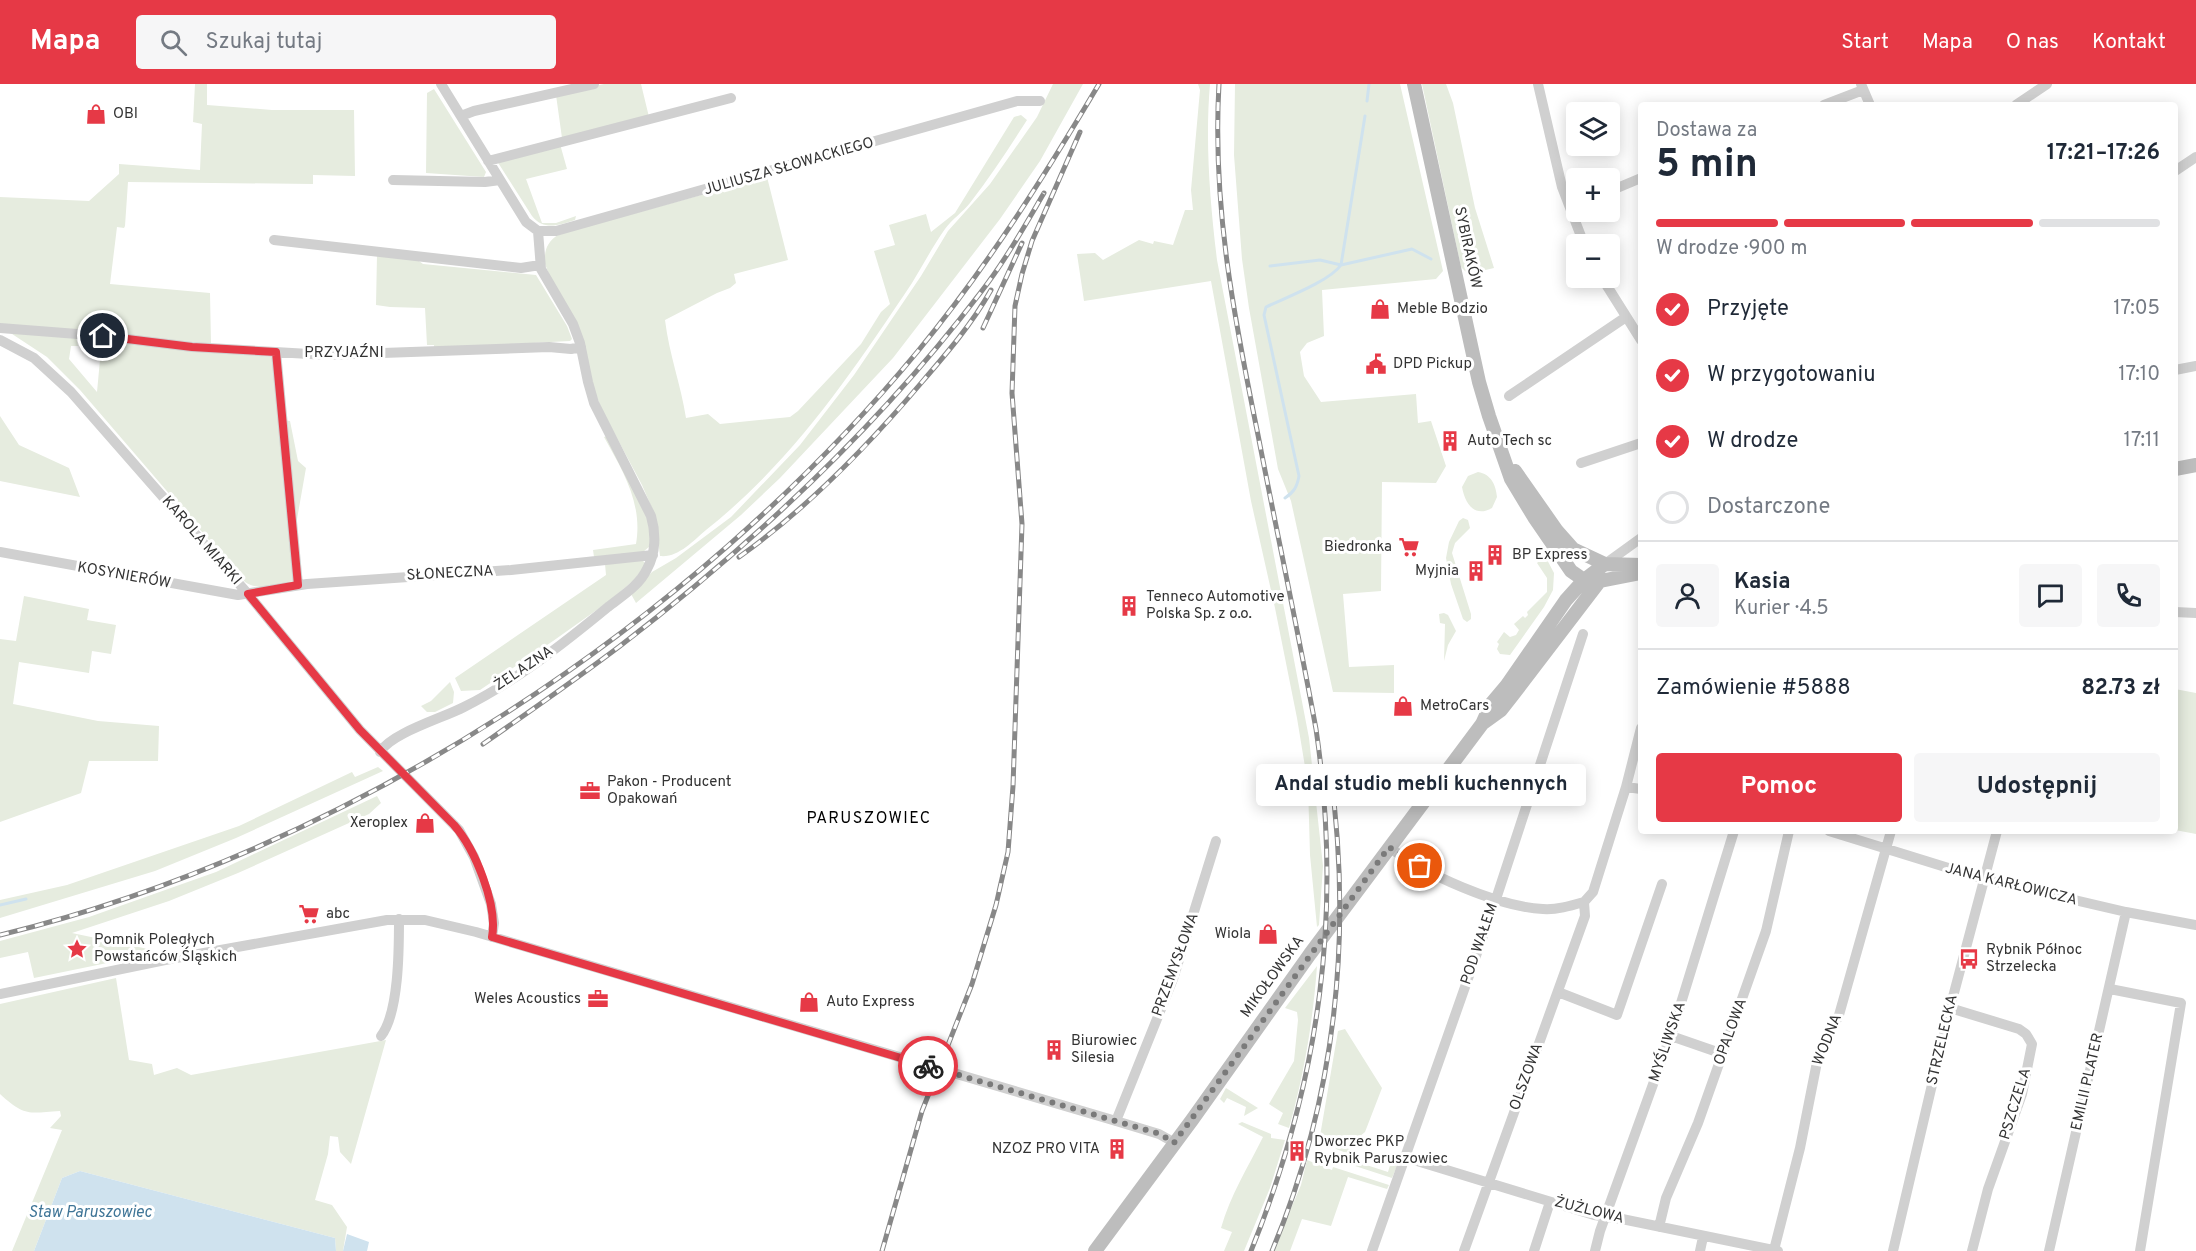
<!DOCTYPE html>
<html lang="pl">
<head>
<meta charset="utf-8">
<style>
  :root { --surface:#fff; --page:#f6f6f7; --text:#1f2937; --muted:#747a83; --line:#e0e1e3; --accent:#e63946 }
  body { margin:0; font-family:Overpass,sans-serif; background:var(--page); color:var(--text); height:100vh; display:flex; flex-direction:column; font-size:22px; white-space:nowrap }
  * { box-sizing:border-box; margin:0 }
  p { font-size:20px; color:var(--muted) }
  .icon { flex:none; width:33px; height:33px; fill:none; stroke:currentColor; stroke-width:2; stroke-linecap:round; stroke-linejoin:round }
  .map { position:relative; flex:1; overflow:hidden }
  .side { position:absolute; left:1638px; top:18px; width:540px; height:732px; display:flex; flex-direction:column; background:var(--surface); border-radius:6px; box-shadow:0 3px 15px #0003 }
  .side>* { flex:none }
  .tools { position:absolute; left:1566px; top:18px; display:grid; gap:12px }
  .tools a { display:grid; place-items:center; width:54px; height:54px; border-radius:6px; background:var(--surface); box-shadow:0 3px 15px #0003; font-size:30px }
  .pin { position:absolute; display:grid; place-items:center; width:51px; height:51px; color:#fff; margin:-26px; border:3px solid #fff; border-radius:50%; box-shadow:0 2px 6px #0007 }
  .courier { position:absolute; display:grid; place-items:center; width:60px; height:60px; margin:-30px; border:4px solid #e63946; border-radius:50%; background:#fff; color:#222; box-shadow:0 2px 8px #0007 }
  .bubble { position:absolute; height:42px; border-radius:6px; background:var(--surface); box-shadow:0 3px 15px #0003; font-size:20px; font-weight:700; line-height:42px; text-align:center }
  .head em { font-style:normal; font-weight:700 }
  .head div { display:flex; flex-direction:column-reverse }
  .head { display:flex; align-items:center; justify-content:space-between; height:102px; padding:0 18px }
  h1 { font-size:39px; font-weight:700; line-height:45px }
  .bar { display:grid; grid-template-columns:repeat(4,1fr); gap:9px 6px; align-content:center; height:72px; padding:0 18px }
  .bar i { height:8px; border-radius:4px; background:var(--line) }
  .bar .active { background:var(--accent) }
  .bar p { grid-column:span 4 }
  .line { display:flex; align-items:center; gap:15px; padding:0 18px; border-top:2px solid var(--line) }
  .line div { flex:1 }
  .round { display:grid; place-items:center; flex:none; width:63px; height:63px; border-radius:6px; background:var(--page) }
  ol { padding:0 18px; list-style:none }
  li { display:flex; align-items:center; gap:18px; height:66px }
  li p { margin-inline-start:auto }
  li .icon { padding:6px; border-radius:50%; background:var(--accent); color:#fff; stroke-width:4 }
  li:last-child { color:var(--muted) }
  li i { width:33px; height:33px; border:3px solid var(--line); border-radius:50% }
  .primary-button { display:flex; gap:12px; margin-top:auto; padding:12px 18px }
  .primary-button a { flex:1; height:69px; border-radius:6px; background:var(--accent); color:#fff; font-size:24px; font-weight:700; line-height:69px; text-align:center }
  .primary-button a+a { background:var(--page); color:var(--text) }
  header { display:flex; align-items:center; gap:36px; box-sizing:border-box; height:84px; padding:0 30px; background:var(--accent); color:#fff }
  header strong { font-size:28px }
  nav { display:flex; gap:33px; margin-inline-start:auto; font-size:21px }
  .search { width:420px; height:54px; background:var(--page); display:flex; align-items:center; gap:15px; box-sizing:border-box; padding:0 21px; border-radius:6px; color:var(--muted); font-size:22px }
  .map>svg:first-child { display:block }
  .green { fill:#e6ecdf }
  .water { fill:#cfe2ee }
  .lines { fill:none; stroke-linecap:round; stroke-linejoin:round }
  .stream { stroke:#cfe2ee; stroke-width:3 }
  .street { stroke:#d0d0d0; stroke-width:10 }
  .secondary { stroke:#bdbdbd; stroke-width:14 }
  .rail-casing { stroke:#888; stroke-width:5 }
  .rail { stroke:#fff; stroke-width:3; stroke-dasharray:9; stroke-linecap:butt }
  .done { stroke:#7a7a7a; stroke-width:6; stroke-dasharray:0 10.8 }
  .route { stroke:#e63946; stroke-width:8 }
  .labels { text-anchor:middle; dominant-baseline:central; stroke-width:6; stroke-linejoin:round; paint-order:stroke }
  .poi-label { font-size:15px; fill:#333; stroke:#fff; text-anchor:start }
  .street-label { font-size:15px; fill:#333; stroke:#fff }
  .neighbourhood-label { font-size:16px; letter-spacing:1.5px; fill:#000; stroke:#fff }
  .water-label { font-size:16px; font-style:italic; fill:#3f7597; stroke:#fff }
</style>
</head>
<body>
<header>
<strong>Mapa</strong>
<div class="search"><svg class="icon" aria-label="search" viewBox="0 0 24 24"><circle cx="10" cy="10" r="6"/><path d="M15 15l6 6"/></svg>Szukaj tutaj</div>
<nav><a>Start</a><a>Mapa</a><a>O nas</a><a>Kontakt</a></nav>
</header>
<div class="map">
<svg width="2196" height="1167" viewBox="0 0 2196 1167">
  <rect width="100%" height="100%" fill="#fff"/>
  <path class="green" d="M195,0H207V21L272,26H354L355,92L313,91V100L128,98L125,142L124,144L117,143L110,200L210,209L211,260L0,240V113L89,117L119,90V80L200,86L202,40L193,38Z
    M604,0H641L649,33L562,54L556,11Z
    M1053,0H1083L1040,77L1000,135L893,274L780,394L741,431L636,519L631,510L652,488L676,474L731,433L800,361L854,291L921,192L948,147L990,100L1037,33Z
    M1198,0H1210C1205,58 1210,118 1217,176L1309,654L1323,782L1319,841L1317,843L1310,771L1308,701L1297,634L1275,524L1251,417L1211,197L1084,217L1077,170L1095,169L1103,176L1139,156L1153,160L1154,157L1173,161L1185,126H1193L1191,106L1200,6Z
    M1235,0H1400L1443,187L1436,195L1322,206L1324,252L1307,259L1300,268L1304,292L1321,318L1416,310L1418,339L1431,337L1446,382L1436,399L1382,398L1381,507L1343,510L1349,583L1394,581V609L1333,608L1291,417L1278,385L1249,224L1242,175L1234,71Z
    M1422,0H1446L1453,19L1475,124L1494,184L1468,190L1461,183Z
    M434,5L486,88L484,93L426,89L427,9Z
    M1021,31L1027,36C1009,64 991,92 970,119C963,128 952,135 945,145C933,162 923,181 912,199C852,289 792,378 706,446C693,457 678,474 660,472L655,431L642,401L602,326L545,180C544,166 547,158 559,150L767,93L788,176L734,190L736,199L730,204L717,209L665,236C669,270 681,301 686,334L708,330L720,340L790,333L798,327L861,260L881,228L890,220L874,167L895,161L889,141L926,130L931,148L955,129L1014,33Z
    M560,60L567,85L526,95L542,139H556L576,132L575,136C559,141 544,147 532,132L497,77Z
    M377,171L415,174L423,180L536,191L567,242L572,255L570,257L434,264V261H427L425,224L390,223L376,221Z
    M6,246L76,253L78,262H71L69,275L97,308L101,265L84,263L91,254L271,273L275,278L280,336L290,337L298,377L306,384L296,441L301,498C284,500 259,508 245,498L80,306L47,273Z
    M0,332L19,361L69,384L80,413L0,397Z
    M607,352L650,440V462L643,468L594,473L593,466L636,460C643,420 623,387 604,353Z
    M1478,388C1491,390 1496,401 1497,413L1492,424C1475,434 1465,420 1462,403L1468,392Z
    M1463,434L1468,436L1470,444L1455,459L1452,469L1471,530V535L1467,538L1463,535L1451,500L1446,474L1449,458L1459,437Z
    M1543,468L1554,489L1553,506L1544,523L1510,571L1500,570L1497,565L1499,560L1497,558L1504,548L1510,553L1516,551L1519,546L1514,540L1523,532L1525,534L1528,531L1527,528L1547,508V494L1537,479L1542,474L1540,471Z
    M642,476L646,480L634,496L608,518L553,557L480,606L461,607L455,594L606,491L605,480Z
    M24,512L89,525L87,536L116,541L111,570L92,567L89,589L19,578L13,620L98,637L159,642L158,677H89L81,709L0,738V555L16,557Z
    M1444,529L1448,531L1456,547L1448,561L1444,577L1445,540L1440,539L1439,530Z
    M450,598L454,608L453,619L435,628H427L421,622L431,617Z
    M2175,605L2196,609V750L2175,746Z
    M378,683L383,687L236,754L155,787L0,834V816L67,801L239,742L352,688L355,693Z
    M377,712L381,719L369,730L238,789L169,817L72,849L148,865L151,870L34,894L28,868L0,874V857L89,833L216,788Z
    M1317,882C1313,937 1304,991 1289,1044L1278,1040L1283,1029L1269,1020L1294,977L1298,936L1297,928L1285,924Z
    M116,894L129,976L152,980L154,991L177,984L191,991L386,956L351,1080L340,1068L338,1053L330,1052L328,1070L315,1116L332,1121L347,1143L343,1167H336L335,1154L80,1087L62,1094L34,1167H12L62,1046L50,1044L61,1032L60,1027C29,1029 25,1033 0,1010V920Z
    M1345,945L1382,1004L1365,1048L1359,1053L1356,1062L1353,1061L1349,1070L1336,1065L1334,1059L1336,1058L1320,1052L1338,947Z
    M1226,1004L1258,1024L1244,1032L1246,1023L1227,1014L1224,1019L1220,1015Z
    M1242,1038L1271,1050V1054L1285,1056L1270,1104L1244,1167H1224L1232,1148L1221,1144C1230,1112 1248,1083 1263,1053L1238,1040Z
    M1307,1076L1332,1086L1333,1083L1389,1101L1387,1105L1348,1093L1331,1142L1302,1135L1290,1167H1273L1301,1101Z
    M1354,1077L1388,1088L1391,1078L1397,1082L1392,1094L1352,1081Z"/>
  <path class="water" d="M80,1087L335,1154L336,1167H34L62,1094Z
    M347,1150L369,1158L367,1167H343Z"/>
  <g class="lines">
    <path class="stream" d="M1367,17L1369,0
      M1270,182L1320,176L1341,181L1412,165L1431,175
      M1285,414C1294,408 1297,403 1299,392L1264,231L1266,223C1285,214 1330,197 1341,181L1365,32
      M0,821L26,815"/>
    <path class="street" d="M441,0L526,138L538,147H556L1017,17H1040
      M1538,0L1562,103L1584,160
      M1861,0L1870,21
      M1824,21L1863,6
      M2016,21L2047,0
      M461,32L474,27L594,0
      M488,77L731,14
      M2175,87L2196,73
      M393,96L485,98L500,96
      M1610,107L1641,94
      M274,156L521,184L540,181
      M1602,194L1641,256
      M0,244L103,252L192,263L326,271L549,263L571,265L581,263
      M0,256L34,274L71,308L248,510L360,646L459,746L474,773L491,820L494,839L492,853
      M276,268L298,501
      M2175,286L2196,282
      M1509,312L1626,233
      M1581,379L1641,359
      M0,468L238,511L307,500L511,486L653,471
      M1605,480L1641,454
      M2175,528L2196,529
      M380,668C391,649 443,634 464,623C516,597 563,560 608,523C622,512 639,502 647,485C656,469 656,449 651,432L594,319L588,298L580,259L573,240L541,185L538,147
      M1626,703L1641,705
      M1829,747L1984,795L2126,828L2196,841
      M1389,763C1424,790 1499,823 1543,825C1556,826 1570,822 1584,818
      M2110,905L2181,919L2140,1167
      M1558,908L1617,931L1662,800
      M0,910L165,876L387,836H425L476,848L1116,1037L1159,1050L1175,1059
      M1950,924L2019,945L2026,950L2032,960L2022,1010L1988,1105L1972,1167
      M381,952C399,929 399,865 399,835
      M1671,952L1723,970
      M1116,1037L1173,895L1216,757
      M1404,1073L1594,1131L1622,1135L1778,1167
      M1659,1143L1666,1114L1698,1039L1766,847L1789,747
      M1774,1166L1800,1064L1818,973L1839,931L1891,747
      M1372,1167L1496,815L1583,550
      M1464,1167L1585,832L1584,818L1593,808L1626,703L1641,644
      M1534,1167L1550,1118
      M1595,1167L1600,1147L1673,945L1734,747
      M1700,1167L1703,1153
      M1893,1167L1950,924L1997,747
      M2049,1167L2126,828"/>
    <path class="secondary" d="M1414,0L1479,298L1489,332L1511,395L1534,433L1571,487L1584,496L1595,498L1641,489
      M2175,385L2196,381
      M1515,387L1557,447L1573,465L1605,480L1641,481
      M1483,639L1501,626L1512,612L1599,498L1600,494
      M1095,1167L1192,1036L1310,870L1482,640L1491,620L1507,601L1566,516L1584,496L1605,480"/>
    <g class="rail-casing">
      <path id="rail" d="M1219,0C1212,121 1234,233 1258,351C1277,449 1298,547 1316,645C1343,828 1320,996 1251,1167
        M983,244L1022,159
        M739,473C808,424 867,363 922,298C947,269 972,240 991,206
        M483,660C529,628 575,596 620,562C753,460 879,342 981,208C1005,177 1024,143 1044,109
        M0,851C347,767 691,541 918,267C987,183 1044,93 1099,0
        M882,1167L922,1027L972,900L996,821L1008,768L1013,702L1022,440L1012,309L1015,222L1022,190L1032,157L1080,48
        M1272,1167C1336,1014 1353,850 1330,686"/>
    </g>
    <use href="#rail" class="rail"/>
  </g>
  <g class="lines">
    <path class="done" d="M928,982L1160,1050L1174,1059L1389,763L1420,782"/>
    <path class="route" d="M103,252L192,263L276,268L298,501L248,510L360,646L454,741C475,765 498,821 492,853L928,982"/>
  </g>
  <defs>
    <g id="shop-bare" transform="scale(1.62)"><path d="M-5-2.5h2.3a2.7 3.5 0 0 1 5.4 0H5L5.5 6h-11ZM-1.5-2.5h3a1.5 2.3 0 0 0-3 0Z" fill="#e63946" stroke="#fff" stroke-width="2.5" paint-order="stroke"/></g>
    <g id="civic-bare" transform="scale(1.62)"><path d="M-.6-6.5H3V-4.5H.6V-3L4-1V1h2V6H-6V1h2V-1L-.6-3ZM-1.2 2.5V6h2.4V2.5Z" fill="#e63946" stroke="#fff" stroke-width="2.5" paint-order="stroke"/></g>
    <g id="building-bare" transform="scale(1.62)"><path d="M-4-6H4V6H1V3H-1V6H-4ZM-2.5-4.3h1.7v1.8h-1.7ZM.8-4.3h1.7v1.8H.8ZM-2.5-1h1.7V.8h-1.7ZM.8-1h1.7V.8H.8Z" fill="#e63946" stroke="#fff" stroke-width="2.5" paint-order="stroke"/></g>
    <g id="supermarket-bare" transform="scale(1.62)"><path d="M-6-5.5h2.5l.6 2H6L4.5 2H-2.5L-4.4-4H-6ZM-1.5 3.2a1.3 1.3 0 1 0 .1 0ZM3 3.2a1.3 1.3 0 1 0 .1 0Z" fill="#e63946" stroke="#fff" stroke-width="2.5" paint-order="stroke"/></g>
    <g id="office-bare" transform="scale(1.62)"><path d="M-6-3h4V-5.5h4V-3h4V5H-6ZM-1-4.5V-3h2v-1.5ZM-6 0V1H6V0Z" fill="#e63946" stroke="#fff" stroke-width="2.5" paint-order="stroke"/></g>
    <g id="sight-bare" transform="scale(1.62)"><path d="M0-6L1.8-2.2L6-1.7L2.9 1.2L3.7 5.4L0 3.3L-3.7 5.4L-2.9 1.2L-6-1.7L-1.8-2.2Z" fill="#e63946" stroke="#fff" stroke-width="2.5" paint-order="stroke"/></g>
    <g id="bus-bare" transform="scale(1.62)"><path d="M-5-6H5V4H4V6H2V4H-2V6H-4V4H-5ZM-3.5-4V0h7V-4ZM-3.5 1.2v1.5H-2V1.2ZM2 1.2v1.5H3.5V1.2Z" fill="#e63946" stroke="#fff" stroke-width="2.5" paint-order="stroke"/></g>
  </defs>
  <g fill-rule="evenodd">
    <use href="#shop-bare" x="96" y="30"/>
    <use href="#shop-bare" x="1380" y="225"/>
    <use href="#civic-bare" x="1376" y="280"/>
    <use href="#building-bare" x="1450" y="357"/>
    <use href="#supermarket-bare" x="1409" y="463"/>
    <use href="#building-bare" x="1495" y="471"/>
    <use href="#building-bare" x="1476" y="487"/>
    <use href="#building-bare" x="1129" y="522"/>
    <use href="#shop-bare" x="1403" y="622"/>
    <use href="#office-bare" x="590" y="707"/>
    <use href="#shop-bare" x="425" y="739"/>
    <use href="#supermarket-bare" x="309" y="830"/>
    <use href="#shop-bare" x="1268" y="850"/>
    <use href="#sight-bare" x="77" y="865"/>
    <use href="#bus-bare" x="1969" y="875"/>
    <use href="#office-bare" x="598" y="915"/>
    <use href="#shop-bare" x="809" y="918"/>
    <use href="#building-bare" x="1054" y="966"/>
    <use href="#building-bare" x="1117" y="1065"/>
    <use href="#building-bare" x="1297" y="1067"/>
  </g>
  <g class="labels">
    <g class="poi-label">
      <text x="113" y="30">OBI</text>
      <text x="1397" y="225">Meble Bodzio</text>
      <text x="1393" y="280">DPD Pickup</text>
      <text x="1467" y="357">Auto Tech sc</text>
      <text x="1392" y="463" text-anchor="end">Biedronka</text>
      <text x="1512" y="471">BP Express</text>
      <text x="1459" y="487" text-anchor="end">Myjnia</text>
      <text x="1146" y="513">Tenneco Automotive<tspan x="1146" dy="17">Polska Sp. z o.o.</tspan></text>
      <text x="1420" y="622">MetroCars</text>
      <text x="607" y="698">Pakon - Producent<tspan x="607" dy="17">Opakowań</tspan></text>
      <text x="408" y="739" text-anchor="end">Xeroplex</text>
      <text x="326" y="830">abc</text>
      <text x="1251" y="850" text-anchor="end">Wiola</text>
      <text x="94" y="856">Pomnik Poległych<tspan x="94" dy="17">Powstańców Śląskich</tspan></text>
      <text x="1986" y="866">Rybnik Północ<tspan x="1986" dy="17">Strzelecka</tspan></text>
      <text x="581" y="915" text-anchor="end">Weles Acoustics</text>
      <text x="826" y="918">Auto Express</text>
      <text x="1071" y="957">Biurowiec<tspan x="1071" dy="17">Silesia</tspan></text>
      <text x="1314" y="1058">Dworzec PKP<tspan x="1314" dy="17">Rybnik Paruszowiec</tspan></text>
      <text x="1100" y="1065" text-anchor="end">NZOZ PRO VITA</text>
    </g>
    <g class="street-label">
      <text transform="translate(789 83) rotate(-16)">JULIUSZA SŁOWACKIEGO</text>
      <text transform="translate(1467 164) rotate(78)">SYBIRAKÓW</text>
      <text x="344" y="269">PRZYJAŹNI</text>
      <text transform="translate(201 457) rotate(49)">KAROLA MIARKI</text>
      <text transform="translate(450 490) rotate(-3)">SŁONECZNA</text>
      <text transform="translate(124 492) rotate(10)">KOSYNIERÓW</text>
      <text transform="translate(524 585) rotate(-34)">ŻELAZNA</text>
      <text transform="translate(2011 801) rotate(14)">JANA KARŁOWICZA</text>
      <text transform="translate(1480 860) rotate(-71)">POD WAŁEM</text>
      <text transform="translate(1176 881) rotate(-70)">PRZEMYSŁOWA</text>
      <text transform="translate(1273 893) rotate(-54)">MIKOŁOWSKA</text>
      <text transform="translate(1731 948) rotate(-70)">OPALOWA</text>
      <text transform="translate(1828 956) rotate(-68)">WODNA</text>
      <text transform="translate(1943 956) rotate(-77)">STRZELECKA</text>
      <text transform="translate(1668 958) rotate(-71)">MYŚLIWSKA</text>
      <text transform="translate(1527 993) rotate(-70)">OLSZOWA</text>
      <text transform="translate(2088 998) rotate(-77)">EMILII PLATER</text>
      <text transform="translate(2016 1020) rotate(-73)">PSZCZELA</text>
      <text transform="translate(1589 1127) rotate(14)">ŻUŻLOWA</text>
    </g>
    <g class="neighbourhood-label">
      <text x="869" y="735">PARUSZOWIEC</text>
    </g>
    <g class="water-label">
      <text x="90" y="1129">Staw Paruszowiec</text>
    </g>
  </g>
</svg>
<div class="tools">
<a><svg class="icon" aria-label="layers" viewBox="0 0 24 24"><path d="M12 4l9 5-9 5-9-5zM3 14l9 5 9-5"/></svg></a>
<a>+</a>
<a>−</a>
</div>
<div class="pin" style="left:1420px;top:782px;background:#ea580c"><svg class="icon" aria-label="bag" viewBox="0 0 24 24"><path d="M5 8h14l-1 12H6zM9 8a3 3 0 0 1 6 0"/></svg></div>
<div class="pin" style="left:103px;top:252px;background:#1f2937"><svg class="icon" aria-label="home" viewBox="0 0 24 24"><path d="M3 11l9-7 9 7M6 9v11h12V9"/></svg></div>
<div class="courier" style="left:928px;top:982px"><svg class="icon" aria-label="bike" viewBox="0 0 24 24"><circle cx="6" cy="16" r="4"/><circle cx="18" cy="16" r="4"/><path d="M6 16l4-8h5l3 8M10 8l3 8H6M13 5h3"/></svg></div>
<div class="bubble" style="left:1256px;top:680px;width:330px">Andal studio mebli kuchennych</div>
<section class="side">
<div class="head"><div><h1>5 min</h1><p>Dostawa za</p></div><em>17:21–17:26</em></div>
<div class="bar"><i class="active"></i><i class="active"></i><i class="active"></i><i></i><p>W drodze · 900 m</p></div>
<ol>
<li><svg class="icon" aria-label="check" viewBox="0 0 24 24"><path d="M5 12l5 5 9-10"/></svg>Przyjęte<p>17:05</p></li>
<li><svg class="icon" aria-label="check" viewBox="0 0 24 24"><path d="M5 12l5 5 9-10"/></svg>W przygotowaniu<p>17:10</p></li>
<li><svg class="icon" aria-label="check" viewBox="0 0 24 24"><path d="M5 12l5 5 9-10"/></svg>W drodze<p>17:11</p></li>
<li><i></i>Dostarczone</li>
</ol>
<div class="line" style="height:108px"><a class="round"><svg class="icon" aria-label="person" viewBox="0 0 24 24"><circle cx="12" cy="8" r="4"/><path d="M4 21q1-7 8-7t8 7"/></svg></a><div><b>Kasia</b><p>Kurier · 4.5</p></div><a class="round"><svg class="icon" aria-label="chat" viewBox="0 0 24 24"><path d="M4 5h16v11H9l-5 4z"/></svg></a><a class="round"><svg class="icon" aria-label="phone" viewBox="0 0 24 24"><path d="M5 4h4l2 5-3 2q2 4 5 5l2-3 5 2v4C11 20 4 13 5 4z"/></svg></a></div>
<div class="line" style="height:78px"><div>Zamówienie #5888</div><b>82.73 zł</b></div>
<div class="primary-button"><a>Pomoc</a><a>Udostępnij</a></div>
</section>
</div>
</body>
</html>
